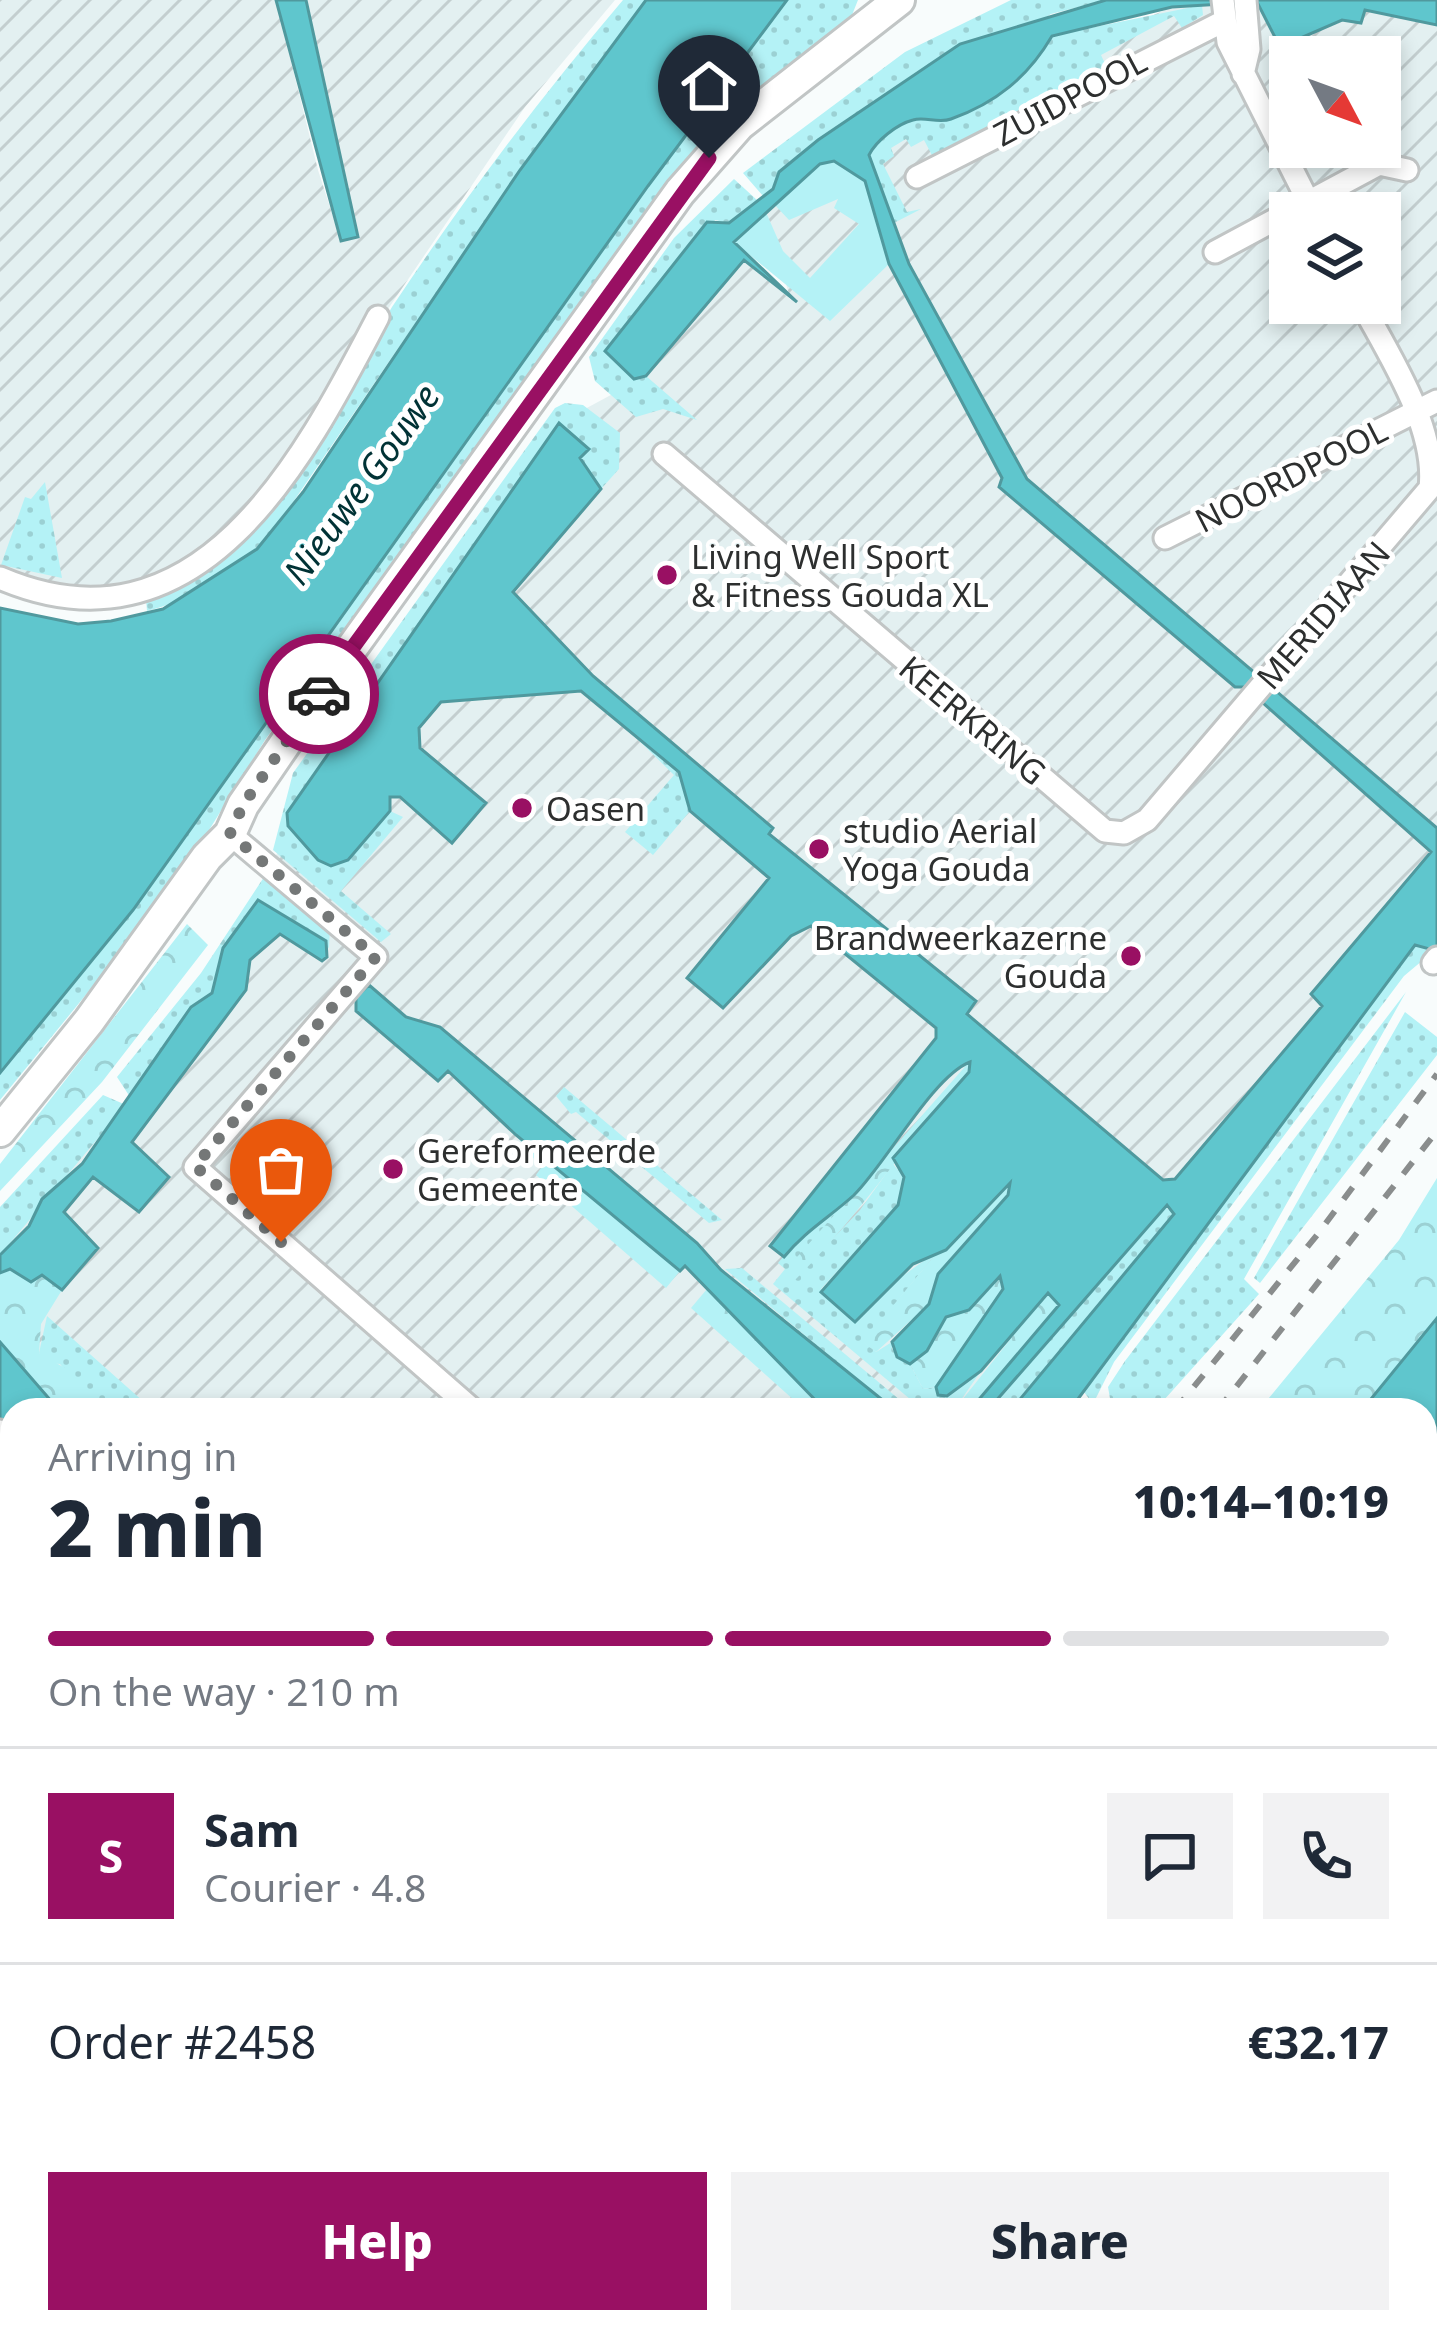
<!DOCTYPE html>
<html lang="en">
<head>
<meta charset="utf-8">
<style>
  :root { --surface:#fff; --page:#f2f2f3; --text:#1f2937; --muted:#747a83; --line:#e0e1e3; --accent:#991063 }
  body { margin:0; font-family:"Noto Sans",sans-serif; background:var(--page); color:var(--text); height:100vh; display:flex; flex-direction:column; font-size:45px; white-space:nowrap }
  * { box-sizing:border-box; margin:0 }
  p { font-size:39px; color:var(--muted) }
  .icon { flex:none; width:66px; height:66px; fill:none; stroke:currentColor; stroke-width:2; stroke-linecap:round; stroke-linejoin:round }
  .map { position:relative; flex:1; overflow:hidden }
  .sheet { position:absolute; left:0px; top:1398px; width:1437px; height:936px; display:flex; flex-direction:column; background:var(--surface); border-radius:36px 36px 0 0; box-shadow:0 6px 18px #0003 }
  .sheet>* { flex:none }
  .needle { width:78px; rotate:131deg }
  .fabs { position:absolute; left:1269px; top:36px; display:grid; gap:24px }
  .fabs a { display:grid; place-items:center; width:132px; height:132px; border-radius:0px; background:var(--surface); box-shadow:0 6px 18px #0003; font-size:60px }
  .pin { position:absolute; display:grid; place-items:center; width:102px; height:102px; color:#fff; margin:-123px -51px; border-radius:50% 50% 50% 0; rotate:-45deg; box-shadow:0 0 12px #0007 }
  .pin .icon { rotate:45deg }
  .courier { position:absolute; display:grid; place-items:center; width:120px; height:120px; margin:-60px; border:9px solid #991063; border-radius:50%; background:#fff; color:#222; box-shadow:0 3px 15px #0007 }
  .head em { font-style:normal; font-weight:800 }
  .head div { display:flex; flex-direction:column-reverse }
  .head { display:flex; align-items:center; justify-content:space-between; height:204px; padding:0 48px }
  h1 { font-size:78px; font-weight:800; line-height:90px }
  .bar { display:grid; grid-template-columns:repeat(4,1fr); gap:18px 12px; align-content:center; height:144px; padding:0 48px }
  .bar i { height:15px; border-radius:9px; background:var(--line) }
  .bar .on { background:var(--accent) }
  .bar p { grid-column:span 4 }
  .line { display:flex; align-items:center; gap:30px; padding:0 48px; border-top:3px solid var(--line) }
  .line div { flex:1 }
  .round { display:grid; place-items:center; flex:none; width:126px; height:126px; border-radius:0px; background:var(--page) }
  .primary-button { display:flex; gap:24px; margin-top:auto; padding:24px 48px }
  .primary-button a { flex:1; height:138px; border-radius:0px; background:var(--accent); color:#fff; font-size:48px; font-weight:800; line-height:138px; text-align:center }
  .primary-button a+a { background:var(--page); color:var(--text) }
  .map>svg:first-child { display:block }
  .industrial { fill:url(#industrial-furrows); fill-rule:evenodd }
  .grass { fill:url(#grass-dots) }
  .forest { fill:url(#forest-crowns) }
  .green { fill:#b4f2f6 }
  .water { fill:#5fc6cd; stroke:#50999e; stroke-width:3 }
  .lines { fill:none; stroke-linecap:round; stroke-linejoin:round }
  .street-casing { stroke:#c1c5c5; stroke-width:27 }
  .secondary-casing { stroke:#c1c5c5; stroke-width:36 }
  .street { stroke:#fff; stroke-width:21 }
  .secondary { stroke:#fff; stroke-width:30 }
  .rail { stroke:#8a8d8d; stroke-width:6; stroke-dasharray:15 15; stroke-linecap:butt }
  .done { stroke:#747777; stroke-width:12; stroke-dasharray:0 21.6 }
  .route { stroke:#991063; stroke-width:15 }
  .poi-dot { fill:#991063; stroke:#fff; stroke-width:4.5 }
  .labels { text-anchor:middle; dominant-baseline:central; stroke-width:10; stroke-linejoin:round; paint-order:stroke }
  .street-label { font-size:33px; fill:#2d2f2f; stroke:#fff }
  .poi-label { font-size:33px; fill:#2d2f2f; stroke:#fff; text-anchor:start }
  .water-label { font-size:36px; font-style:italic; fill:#003235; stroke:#fff }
</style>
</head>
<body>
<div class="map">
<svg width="1437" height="2334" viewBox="0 0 1437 2334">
  <defs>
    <pattern id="industrial-furrows" width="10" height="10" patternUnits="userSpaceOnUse" patternTransform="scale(3)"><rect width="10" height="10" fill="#e3f0f1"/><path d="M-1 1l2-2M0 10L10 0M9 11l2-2" fill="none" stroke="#c3cecf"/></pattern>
    <pattern id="grass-dots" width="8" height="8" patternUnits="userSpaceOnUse" patternTransform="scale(3)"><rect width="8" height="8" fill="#b4f2f6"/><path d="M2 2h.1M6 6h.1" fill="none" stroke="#9bd0d3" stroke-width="1.8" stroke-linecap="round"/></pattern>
    <pattern id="forest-crowns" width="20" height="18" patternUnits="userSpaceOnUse" patternTransform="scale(3)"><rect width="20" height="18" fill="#b4f2f6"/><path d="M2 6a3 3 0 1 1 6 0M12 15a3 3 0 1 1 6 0" fill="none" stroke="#9bd0d3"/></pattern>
  </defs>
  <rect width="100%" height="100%" fill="#f8fcfc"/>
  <path class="industrial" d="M0,0H276L318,170L341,241L350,202L306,0H615L525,107L388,309L335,417L268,524L202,578L130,607L98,611L0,593Z
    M1258,2L1280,47L1364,10L1437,25V828L1027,479L909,264L869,155L996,99L1033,67L1172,7ZM1290,57H1380V147H1290ZM1290,213H1380V303H1290Z
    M834,161L1002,478L1000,487L1235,687H1244L1431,853L1312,993L1323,1005L1011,1410H26L0,1384V1233L126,1105L258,900L288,826L559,423L646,376L744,260L791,300L763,212L820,164Z
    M1437,2003V2334H1062L1059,2322H1425V2010Z"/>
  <path class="grass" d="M623,0H646L520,170L274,530C240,567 195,599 147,611L146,599C239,560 290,501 339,414C359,380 371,340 392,307C463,200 540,98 623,0Z
    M787,0H858L848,25L754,99L411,552L330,649L265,740L173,888L0,1100V1073L133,910L648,186Z
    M1011,0H1106L1051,14L763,196L743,173L905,52Z
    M1202,5L1203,15L1182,28L1174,16L1101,55L1107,68L935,161L924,140L911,147L906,139L891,148L894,156L883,164L907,212L921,209L892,224L869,155C876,141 897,124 913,120C925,116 938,123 950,119C996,104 1028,77 1051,36Z
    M734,179L757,200L729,223L715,220L634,379L646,376L697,420L663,409L636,417L595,381L589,357L674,238Z
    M565,403L583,405L620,433L619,469L601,489L579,458L588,449L559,424L288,826L318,860H348L390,811L403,817L341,891L391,934L381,942L273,850L293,773L555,408Z
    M45,482L62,578L1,565L25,497L31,499Z
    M622,724L679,772L690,811L653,855L625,832L674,775Z
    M266,874L330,927L329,948L258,901L212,993L191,1008L130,1097L117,1077L201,973Z
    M1428,944L1435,950L1404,976L1114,1362L1093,1404L1081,1388L1416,945Z
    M1406,992L1244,1279L1259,1294L1155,1410H1112L1108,1387L1125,1361Z
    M1405,1012L1437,1037V1055L1260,1283L1254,1278Z
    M564,1087L722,1220L709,1223L576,1112L571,1114L556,1096Z
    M103,1095L126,1105L0,1255V1207Z
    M893,1164L904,1177L898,1205L821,1289L856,1321L883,1290L939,1250L864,1342L876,1352L892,1342V1349L910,1364L923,1389L936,1387L939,1395L947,1396L981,1371L954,1410H923L773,1284L785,1269L778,1263L802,1234L852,1196L791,1265V1283L860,1210Z
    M1162,1205L1175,1214L1011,1410H988Z
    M742,1268L912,1410H895L725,1269Z
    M47,1316L144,1402L143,1410H97L60,1364L49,1363L39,1353Z
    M421,2322H561L541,2334H402Z"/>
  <path class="forest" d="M187,924L208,945L102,1082L0,1191V1164Z
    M970,1061L969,1072C907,1142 858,1218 791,1284L790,1265Z
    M516,1135L680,1271L666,1288L536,1175L541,1168Z
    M1437,1178V1318L1362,1410H1259L1399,1240Z
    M1008,1182V1195L938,1274L929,1304L876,1352L863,1342L939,1250H946Z
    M10,1269L42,1275L62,1290L41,1324L39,1353L70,1371L97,1410H59L0,1342V1273Z
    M999,1276L1003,1288L936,1387L923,1389L910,1364L927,1351L946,1317L969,1310Z
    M707,1289L823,1406L825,1410H805L691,1308Z
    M1048,1292L1060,1304L970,1410H954Z
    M12,2141V2322H107L94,2334H0V2202Z"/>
  <path class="green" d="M834,161L865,181L889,264L830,321L734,242L765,210L783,251L810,278L859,224L834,208L838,199L789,220L773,203L820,164Z"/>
  <path class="water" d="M276,0H306L358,237L341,241Z
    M646,0H787L648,186L133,910L0,1073V608L78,624L111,621L163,609L257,549L303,492L520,170Z
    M1106,0H1437V25L1365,10L1361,23L1342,20L1280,47L1257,2L1172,7L1052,36C1028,77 996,103 951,119C938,124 925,116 913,120C897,124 876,141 869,155L909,264L1027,479L1437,828V951L1415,945L1075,1403L1061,1410H1011L1174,1214L1167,1205L988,1410H970L1059,1305L1048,1293L981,1371L947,1396L938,1395L936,1387L1003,1289L1000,1276L969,1310L946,1317L927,1351L910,1364L897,1357L892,1342L929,1304L938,1274L1008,1195L1010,1183L946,1250L913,1264L855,1322L821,1292L898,1205L904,1177L893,1158L969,1072L970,1062C933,1076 885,1165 854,1195C830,1217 805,1231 784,1257L770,1246L936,1038V1028L811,926L791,936L723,1008L687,978L769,878L690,811L679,772L581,691L441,702L419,728L420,748L486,803L452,843L400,797H390V811L348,860L331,866L318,860L288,826L287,813L559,423L589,449L580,458L601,489L513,592L593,676L773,828L769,834L976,1001L967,1014L1163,1180L1175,1179L1322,1006L1311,994L1431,852L1245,687H1235L999,487L1002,478L889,264L865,181L834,161L820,164L734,242L797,302L744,260L646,376L634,379L605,351L707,222L729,223L773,189L779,172L818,140L960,44Z
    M258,900L326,941L327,957L322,961L280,934L250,960L246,990L132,1142L169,1177L139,1212L93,1177L64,1212L98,1248L62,1290L42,1275L31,1282L10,1269L0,1273V1255L29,1226L42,1199L82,1164L191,1007L212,993L223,948Z
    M369,985L406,1017L440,1027L697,1243L721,1270L895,1410H825L685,1266L680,1271L516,1135L448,1071L438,1081L356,1011V997Z
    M1437,1318V1589L1425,1585V1410H1362Z
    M0,1342L59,1410H12V1489L0,1504Z"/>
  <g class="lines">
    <g class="street-casing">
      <path id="street" d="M1223,0L1228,42L1314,213
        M1243,74L1249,49L1245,0
        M917,177L1224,21
        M1215,252L1379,164L1407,170
        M664,454L1105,831L1124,833L1147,820L1430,488C1437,428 1389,355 1361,303
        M1165,538L1437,401
        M0,578C198,663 303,461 378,317
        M230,826V834L376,957L195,1167L473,1410
        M1433,963L1437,958
        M0,1431L12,1442
        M0,1978L12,1975"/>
    </g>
    <g class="secondary-casing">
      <path id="secondary" d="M0,1131L89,1021L207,857L230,834L243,805L328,681L680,192L739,125L899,0
        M1425,1906L1437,1897
        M935,2322L945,2334
        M765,2334L778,2322
        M800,2334L817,2322"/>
    </g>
    <use href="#street" class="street"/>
    <use href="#secondary" class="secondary"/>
    <path class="rail" d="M1175,1410L1317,1235L1437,1074
      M1218,1410L1437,1131
      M1425,1662L1437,1653
      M244,2334L257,2322
      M289,2334L302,2322
      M359,2334L376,2322"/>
  </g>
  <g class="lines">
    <path class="done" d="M281,1242L195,1166L376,957L230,834L243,805L319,694"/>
    <path class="route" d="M319,694L709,158"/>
  </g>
  <g class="poi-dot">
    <circle cx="667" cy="575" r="12"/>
    <circle cx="522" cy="808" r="12"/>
    <circle cx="819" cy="849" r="12"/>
    <circle cx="1131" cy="956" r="12"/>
    <circle cx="393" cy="1169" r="12"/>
  </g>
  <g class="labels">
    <g class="street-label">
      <text transform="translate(1070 97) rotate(-28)">ZUIDPOOL</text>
      <text transform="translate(1291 475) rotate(-27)">NOORDPOOL</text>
      <text transform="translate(1323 615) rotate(-49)">MERIDIAAN</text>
      <text transform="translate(973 720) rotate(40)">KEERKRING</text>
    </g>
    <g class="poi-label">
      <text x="691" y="556">Living Well Sport<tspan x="691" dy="38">&amp; Fitness Gouda XL</tspan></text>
      <text x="546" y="808">Oasen</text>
      <text x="843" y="830">studio Aerial<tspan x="843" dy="38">Yoga Gouda</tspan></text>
      <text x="1107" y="937" text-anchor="end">Brandweerkazerne<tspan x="1107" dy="38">Gouda</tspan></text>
      <text x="417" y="1150">Gereformeerde<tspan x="417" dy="38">Gemeente</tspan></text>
    </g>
    <g class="water-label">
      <text transform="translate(361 484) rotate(-54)">Nieuwe Gouwe</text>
    </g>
  </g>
</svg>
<div class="fabs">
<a><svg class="needle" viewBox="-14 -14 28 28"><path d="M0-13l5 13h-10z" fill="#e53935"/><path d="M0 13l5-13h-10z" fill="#747a83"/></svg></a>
<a><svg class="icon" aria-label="layers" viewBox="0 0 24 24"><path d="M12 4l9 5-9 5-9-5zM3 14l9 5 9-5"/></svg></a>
</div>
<div class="pin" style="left:281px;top:1242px;background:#ea580c"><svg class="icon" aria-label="bag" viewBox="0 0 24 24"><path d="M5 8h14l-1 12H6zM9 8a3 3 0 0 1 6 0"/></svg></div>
<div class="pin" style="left:709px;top:158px;background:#1f2937"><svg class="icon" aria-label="home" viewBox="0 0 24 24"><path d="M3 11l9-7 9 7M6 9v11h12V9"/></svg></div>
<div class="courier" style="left:319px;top:694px"><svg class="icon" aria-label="car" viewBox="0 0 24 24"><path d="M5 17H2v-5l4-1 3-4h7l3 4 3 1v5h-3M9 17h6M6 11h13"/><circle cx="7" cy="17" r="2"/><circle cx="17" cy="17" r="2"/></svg></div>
<section class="sheet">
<div class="head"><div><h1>2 min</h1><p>Arriving in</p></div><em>10:14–10:19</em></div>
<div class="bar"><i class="on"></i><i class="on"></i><i class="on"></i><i></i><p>On the way · 210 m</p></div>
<div class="line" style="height:216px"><b class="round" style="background:var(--accent);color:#fff">S</b><div><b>Sam</b><p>Courier · 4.8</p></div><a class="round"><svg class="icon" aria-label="chat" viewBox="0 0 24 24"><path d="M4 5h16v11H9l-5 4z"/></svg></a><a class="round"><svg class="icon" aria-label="phone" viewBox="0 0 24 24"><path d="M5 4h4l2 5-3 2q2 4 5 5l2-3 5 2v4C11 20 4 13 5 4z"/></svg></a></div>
<div class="line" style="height:156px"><div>Order #2458</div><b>€32.17</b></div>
<div class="primary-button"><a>Help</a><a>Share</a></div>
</section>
</div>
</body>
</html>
